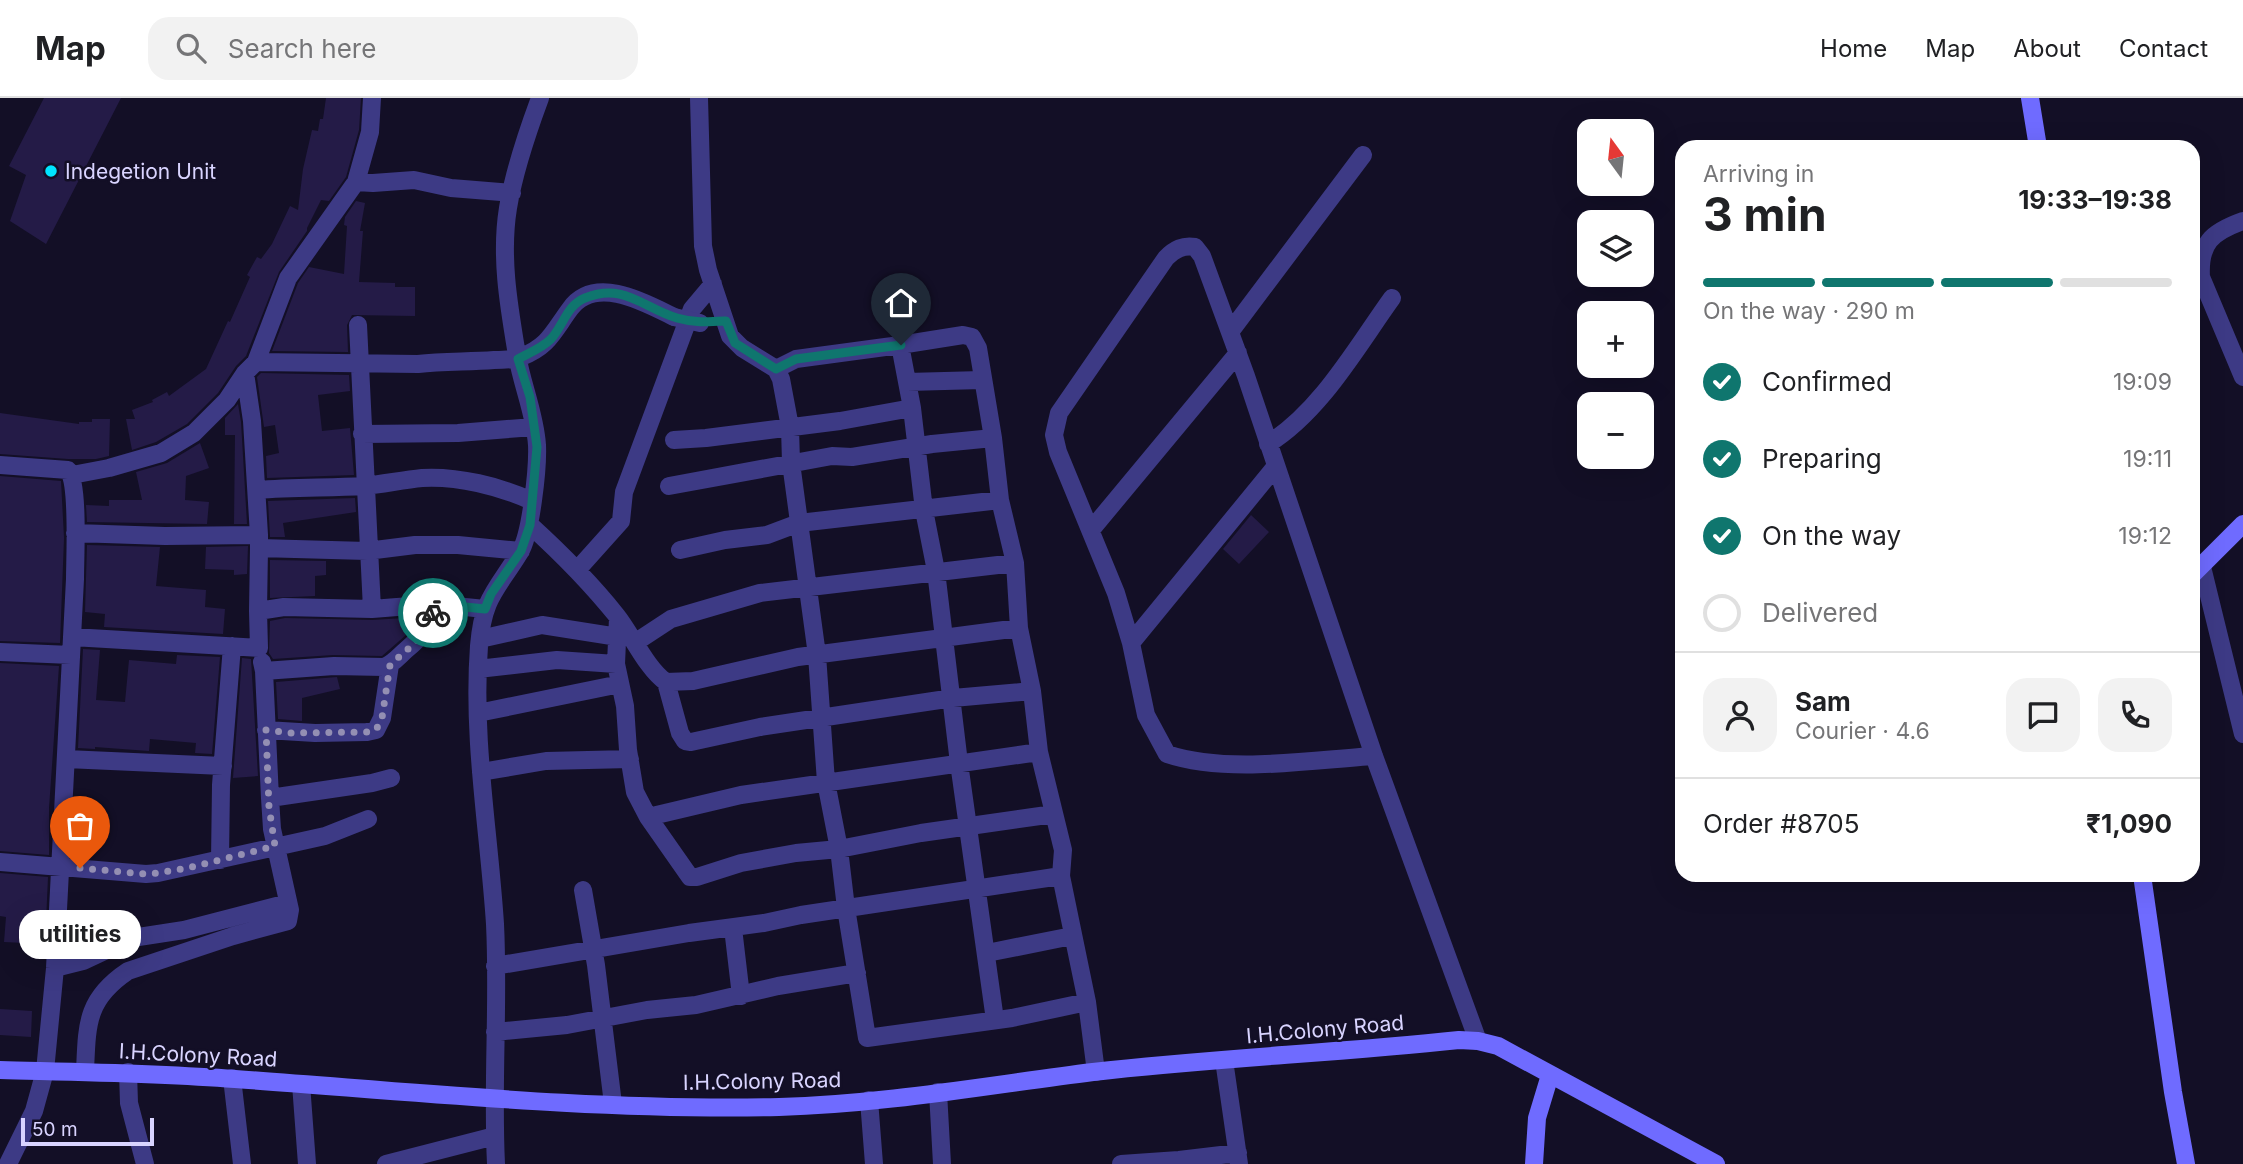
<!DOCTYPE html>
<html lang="en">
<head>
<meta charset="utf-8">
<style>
  :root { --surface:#fff; --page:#f2f2f2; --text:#202124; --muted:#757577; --line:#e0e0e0; --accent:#0f766e }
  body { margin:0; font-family:Inter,sans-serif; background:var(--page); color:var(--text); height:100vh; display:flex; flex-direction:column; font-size:26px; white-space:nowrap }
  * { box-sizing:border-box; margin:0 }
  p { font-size:23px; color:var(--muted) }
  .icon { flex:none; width:38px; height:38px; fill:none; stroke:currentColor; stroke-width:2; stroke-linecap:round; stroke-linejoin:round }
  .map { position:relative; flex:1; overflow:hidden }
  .details { position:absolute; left:1675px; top:42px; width:525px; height:742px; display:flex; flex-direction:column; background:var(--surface); border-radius:21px; box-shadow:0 7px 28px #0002 }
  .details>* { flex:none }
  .needle { width:46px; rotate:345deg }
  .fabs { position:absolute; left:1577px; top:21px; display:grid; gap:14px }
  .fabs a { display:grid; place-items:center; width:77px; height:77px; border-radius:14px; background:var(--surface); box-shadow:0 7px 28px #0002; font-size:35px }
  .scale { position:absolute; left:21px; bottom:18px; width:133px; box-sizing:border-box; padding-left:7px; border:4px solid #d9d4ff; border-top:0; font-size:19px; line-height:24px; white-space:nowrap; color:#d9d4ff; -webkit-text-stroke:5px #130f26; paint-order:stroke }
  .pin { position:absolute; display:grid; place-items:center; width:60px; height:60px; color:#fff; margin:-72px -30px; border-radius:50% 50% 50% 0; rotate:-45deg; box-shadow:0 0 7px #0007 }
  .pin .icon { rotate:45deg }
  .courier { position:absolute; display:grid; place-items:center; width:70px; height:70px; margin:-35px; border:5px solid #0f766e; border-radius:50%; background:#fff; color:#222; box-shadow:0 2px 9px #0007 }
  .bubble { position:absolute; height:49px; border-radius:21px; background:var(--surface); box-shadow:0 7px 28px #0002; font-size:23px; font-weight:700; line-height:49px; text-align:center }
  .head em { font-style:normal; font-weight:700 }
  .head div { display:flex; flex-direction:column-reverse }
  .head { display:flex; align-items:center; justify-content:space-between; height:119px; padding:0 28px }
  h1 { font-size:46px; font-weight:700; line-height:52px }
  .bar { display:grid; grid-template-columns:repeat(4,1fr); gap:10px 7px; align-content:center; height:84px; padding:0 28px }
  .bar i { height:9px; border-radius:5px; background:var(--line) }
  .bar .selected { background:var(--accent) }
  .bar p { grid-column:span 4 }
  .line { display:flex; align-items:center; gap:18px; padding:0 28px; border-top:2px solid var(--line) }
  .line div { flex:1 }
  .round { display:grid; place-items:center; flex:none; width:74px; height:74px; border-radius:21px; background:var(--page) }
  ol { padding:0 28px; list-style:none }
  li { display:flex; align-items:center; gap:21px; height:77px }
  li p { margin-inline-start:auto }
  li .icon { padding:7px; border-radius:50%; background:var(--accent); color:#fff; stroke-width:4 }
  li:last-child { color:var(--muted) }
  li i { width:38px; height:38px; border:4px solid var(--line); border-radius:50% }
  header { display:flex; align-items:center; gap:42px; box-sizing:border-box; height:98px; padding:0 35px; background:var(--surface); border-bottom:2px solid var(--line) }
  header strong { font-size:33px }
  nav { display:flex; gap:38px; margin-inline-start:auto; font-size:24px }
  .search { width:490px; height:63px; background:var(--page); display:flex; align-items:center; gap:18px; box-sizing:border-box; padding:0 24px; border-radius:21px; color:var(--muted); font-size:26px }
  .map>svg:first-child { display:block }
  .building { fill:#241b47 }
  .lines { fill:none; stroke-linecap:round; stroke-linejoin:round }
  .street { stroke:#3d3a85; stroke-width:18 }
  .secondary { stroke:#6f6bff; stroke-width:18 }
  .street-bridge { stroke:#3d3a85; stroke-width:18 }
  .done { stroke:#948fb3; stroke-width:7; stroke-dasharray:0 12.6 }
  .route { stroke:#0f766e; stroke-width:9 }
  .poi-dot { fill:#00e5ff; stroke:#130f26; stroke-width:2.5 }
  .labels { text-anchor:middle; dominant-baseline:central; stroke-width:5; stroke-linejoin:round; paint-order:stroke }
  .poi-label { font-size:21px; fill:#d9d4ff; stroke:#130f26; text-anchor:start }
  .street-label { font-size:21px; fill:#d9d4ff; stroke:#130f26 }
</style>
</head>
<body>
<header>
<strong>Map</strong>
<div class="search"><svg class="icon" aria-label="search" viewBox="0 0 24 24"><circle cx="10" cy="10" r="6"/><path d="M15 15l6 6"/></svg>Search here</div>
<nav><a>Home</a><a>Map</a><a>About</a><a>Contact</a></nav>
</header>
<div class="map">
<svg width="2243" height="1066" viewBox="0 0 2243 1066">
  <rect width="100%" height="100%" fill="#130f26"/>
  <path class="building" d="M44,0H121L46,146L10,123L26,77L9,68Z
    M326,0H361L359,32L346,79L329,103L321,102L307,130V133L279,174L246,258L236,268L218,295L187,326L156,344L132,352L126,321H135L132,312L153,304L152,302L167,294L169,298L206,271L228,223L230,224L250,179L247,177L257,159L261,161L272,146L290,108L298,112L303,71L312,32L318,33L320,21H323Z
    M356,103L365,105L360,133H363L359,184L395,185V189H415V218L352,217L347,227L348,254L272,253L298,185L309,169L344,176L347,128L344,127L345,119Z
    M261,275L349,277L350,293L318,297L322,333L350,330L354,377L267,380L266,358L279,355L275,327L264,329L257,279Z
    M238,306L241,324L247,426H234L235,337H225V320Z
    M0,315L79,326V324H92V321H110L109,358L96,361H68L0,356Z
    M200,345L209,370L186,378L185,402L209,404L207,426L87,424L86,407L109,408V402H142L136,374L167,365Z
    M0,378L61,383L64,440L60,545L0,543Z
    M355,400L356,414L283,425L285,439H270L268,403Z
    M1251,417L1269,434L1239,466L1223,451Z
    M87,447L160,449L156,488L206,492L205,509L225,511L223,536L104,529L105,516L85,514Z
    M248,448L247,476L234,477V472L205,471L206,449Z
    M270,462L326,463V477L315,478V498L270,500Z
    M285,520L372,522L404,520L406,537L382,558L333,557L273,561L269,555L270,523Z
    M83,551L100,552L96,602L125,604L129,562L176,566L177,557L220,559L212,656L195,655L196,645L150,641L149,653L95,649V651L78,650Z
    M242,560L251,561L258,678L233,680Z
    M0,565L59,568L49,710V757L0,753Z
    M337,579L340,591L302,600V623L278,621L276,584Z
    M0,775L48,779L45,846L4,844L6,819L0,818Z
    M0,911L32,913L31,939L0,937Z"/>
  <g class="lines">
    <path class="street" d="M699,0L703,148L708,172L730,238L742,250L776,271L781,281L790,329L791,365L817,557L826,684L839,751L846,810L867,940L1012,920L1087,904L1096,974
      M356,84L370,34L372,0
      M2243,123C2212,134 2199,145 2201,179L2243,279
      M358,227L372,511
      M1230,234L1363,57
      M900,247L963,237L972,239L978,250L993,340L1000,402L1015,465L1019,530L1032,593L1039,654L1063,752L1061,778L1087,904
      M256,264L418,266C443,263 468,264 494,262C502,262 513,262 521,259C549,248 553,234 570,211C595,176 646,205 674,219
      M776,271L796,261L900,247L912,310L924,412L936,473L959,665L995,922
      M245,275L252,323L259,437
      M907,284L982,282
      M362,336L458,335L534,329
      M674,342L706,340L840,323L912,310
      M1268,346C1321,313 1356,250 1392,200
      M0,367L68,372C79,386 75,459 75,481L55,870L45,973L34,1013L8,1066
      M72,377L109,370L161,355L194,335L227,302L245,275L256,264L288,180L356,84L373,85L414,82L451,90L512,95
      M669,388L832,358L852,359L932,346L993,340
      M257,392C293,389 328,390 364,388C383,386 403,382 422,380C458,378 499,388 532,403
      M530,427C563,457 589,483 617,518C632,537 647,571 666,584L693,583L798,559L1019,530
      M1091,432L1238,255
      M75,435L165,438L259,437V450L367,453L415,447H458L521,453
      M680,452L725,442L767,437L799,425L1000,402
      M2202,469L2243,636
      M578,471L621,423L624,394L692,211L713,186
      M258,513L259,450
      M618,520L616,566L625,608L628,652L635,694L648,719L690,779H697L741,765L796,755L839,751L921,735L1054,716
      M72,539L259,550L258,513L284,509L372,511L435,506L485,511
      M480,541L542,527L618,539
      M636,544L671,521L760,495L1015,465
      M1131,545L1276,368
      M0,554L71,557
      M262,564L264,573L334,568L384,569C393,566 399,558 406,552C423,538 430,527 435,506
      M478,571L557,562L616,566
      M264,573L270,700L372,685L391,680
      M666,584L680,635L685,643L691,644L760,629L953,600L1032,593
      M478,615L620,586
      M266,632L315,635L367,634L376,632L382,620L390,567
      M1374,658C1311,662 1226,676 1167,656L1146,617L1131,545L1116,495L1058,354L1054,337L1059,315L1166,160C1175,151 1183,147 1195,149L1202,158L1246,278L1374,658L1478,943
      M66,661L223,668
      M481,674L546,663L630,661
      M648,719L741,697L1039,654
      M220,762L221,687L232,548
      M0,764L146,776L158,775L325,738L368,721
      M583,792L596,867L613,1006
      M733,830L741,898
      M987,855L1072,838
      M495,868L689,835L764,825L801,817L1061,778
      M55,870L83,863L132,840L184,832L288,805
      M495,934L567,927L647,912L696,907L778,888L857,875
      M1224,962L1239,1066
      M85,974C87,926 86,901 128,873L233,838L288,823L290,812L272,731L270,700
      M128,974L129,1005L145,1066
      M232,980L242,1066
      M301,986L307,1066
      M938,994L942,1066
      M869,1002L874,1066
      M386,1066L495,1038
      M496,1066C492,986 499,906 495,826C489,733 472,641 479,548C483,499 496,493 520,454C531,436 538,370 537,347C535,316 522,287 517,257C509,209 500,159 508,110C514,73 527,35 540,0
      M1121,1066L1179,1062L1238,1055"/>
    <path class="secondary" d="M2030,0L2038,49
      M2193,476L2243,426
      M2142,777L2173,994L2186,1066
      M0,972C78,974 157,975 235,981C416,994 597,1013 779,1009C884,1006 989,987 1093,974C1215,960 1337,955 1459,942L1478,943L1498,948L1716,1066
      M1534,1066L1537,1020L1550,977"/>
    <path class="street-bridge" d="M674,219L700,225"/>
  </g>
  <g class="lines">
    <path class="done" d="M80,770L145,776L158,775L188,770L275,748L269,709L266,632L292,635L368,634L376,632L382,620L390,567L418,542L427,531L433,515"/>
    <path class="route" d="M433,515L435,506L485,511L491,496L521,453L530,427L537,349L530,299L518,261C529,255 542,250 551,241C563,228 567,207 585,200C624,184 643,210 677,220C694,225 708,224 726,223L735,245L776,271L796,261L901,247"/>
  </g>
  <circle class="poi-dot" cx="51" cy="73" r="7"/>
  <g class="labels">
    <g class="poi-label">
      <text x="65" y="73">Indegetion Unit</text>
    </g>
    <g class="street-label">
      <text transform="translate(1325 931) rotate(-5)">I.H.Colony Road</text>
      <text transform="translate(198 957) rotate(3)">I.H.Colony Road</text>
      <text transform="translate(762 983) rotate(-1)">I.H.Colony Road</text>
    </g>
  </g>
</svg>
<div class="fabs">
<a><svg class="needle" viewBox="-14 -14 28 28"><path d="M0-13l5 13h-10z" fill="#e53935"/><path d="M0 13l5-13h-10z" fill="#757577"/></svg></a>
<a><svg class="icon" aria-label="layers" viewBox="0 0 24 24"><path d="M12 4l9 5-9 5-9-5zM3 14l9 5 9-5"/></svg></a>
<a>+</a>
<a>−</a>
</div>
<div class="scale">50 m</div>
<div class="pin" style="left:80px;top:770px;background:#ea580c"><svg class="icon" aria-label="bag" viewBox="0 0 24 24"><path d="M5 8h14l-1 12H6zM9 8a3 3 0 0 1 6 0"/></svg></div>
<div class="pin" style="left:901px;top:247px;background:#1f2937"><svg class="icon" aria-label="home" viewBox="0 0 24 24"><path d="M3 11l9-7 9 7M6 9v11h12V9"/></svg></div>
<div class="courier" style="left:433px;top:515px"><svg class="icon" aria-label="bike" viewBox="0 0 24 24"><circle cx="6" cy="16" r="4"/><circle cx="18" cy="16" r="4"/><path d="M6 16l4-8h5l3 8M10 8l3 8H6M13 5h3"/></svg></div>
<div class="bubble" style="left:19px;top:812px;width:122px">utilities</div>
<section class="details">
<div class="head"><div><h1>3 min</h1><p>Arriving in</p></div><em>19:33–19:38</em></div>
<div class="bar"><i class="selected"></i><i class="selected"></i><i class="selected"></i><i></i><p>On the way · 290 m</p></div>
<ol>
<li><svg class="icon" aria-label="check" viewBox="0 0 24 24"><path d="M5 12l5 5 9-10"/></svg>Confirmed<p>19:09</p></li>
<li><svg class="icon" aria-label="check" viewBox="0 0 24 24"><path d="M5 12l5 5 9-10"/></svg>Preparing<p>19:11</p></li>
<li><svg class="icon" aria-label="check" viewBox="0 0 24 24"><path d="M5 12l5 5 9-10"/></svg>On the way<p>19:12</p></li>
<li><i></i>Delivered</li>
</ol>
<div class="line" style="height:126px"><a class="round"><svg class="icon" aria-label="person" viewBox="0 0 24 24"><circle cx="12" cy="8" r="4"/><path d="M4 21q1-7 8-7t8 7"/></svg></a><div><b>Sam</b><p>Courier · 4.6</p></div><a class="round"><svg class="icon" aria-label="chat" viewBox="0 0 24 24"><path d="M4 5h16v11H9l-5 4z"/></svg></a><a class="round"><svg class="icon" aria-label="phone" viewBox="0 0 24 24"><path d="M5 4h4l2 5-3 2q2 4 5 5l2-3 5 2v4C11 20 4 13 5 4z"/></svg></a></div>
<div class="line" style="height:91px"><div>Order #8705</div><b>₹1,090</b></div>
</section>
</div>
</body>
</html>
